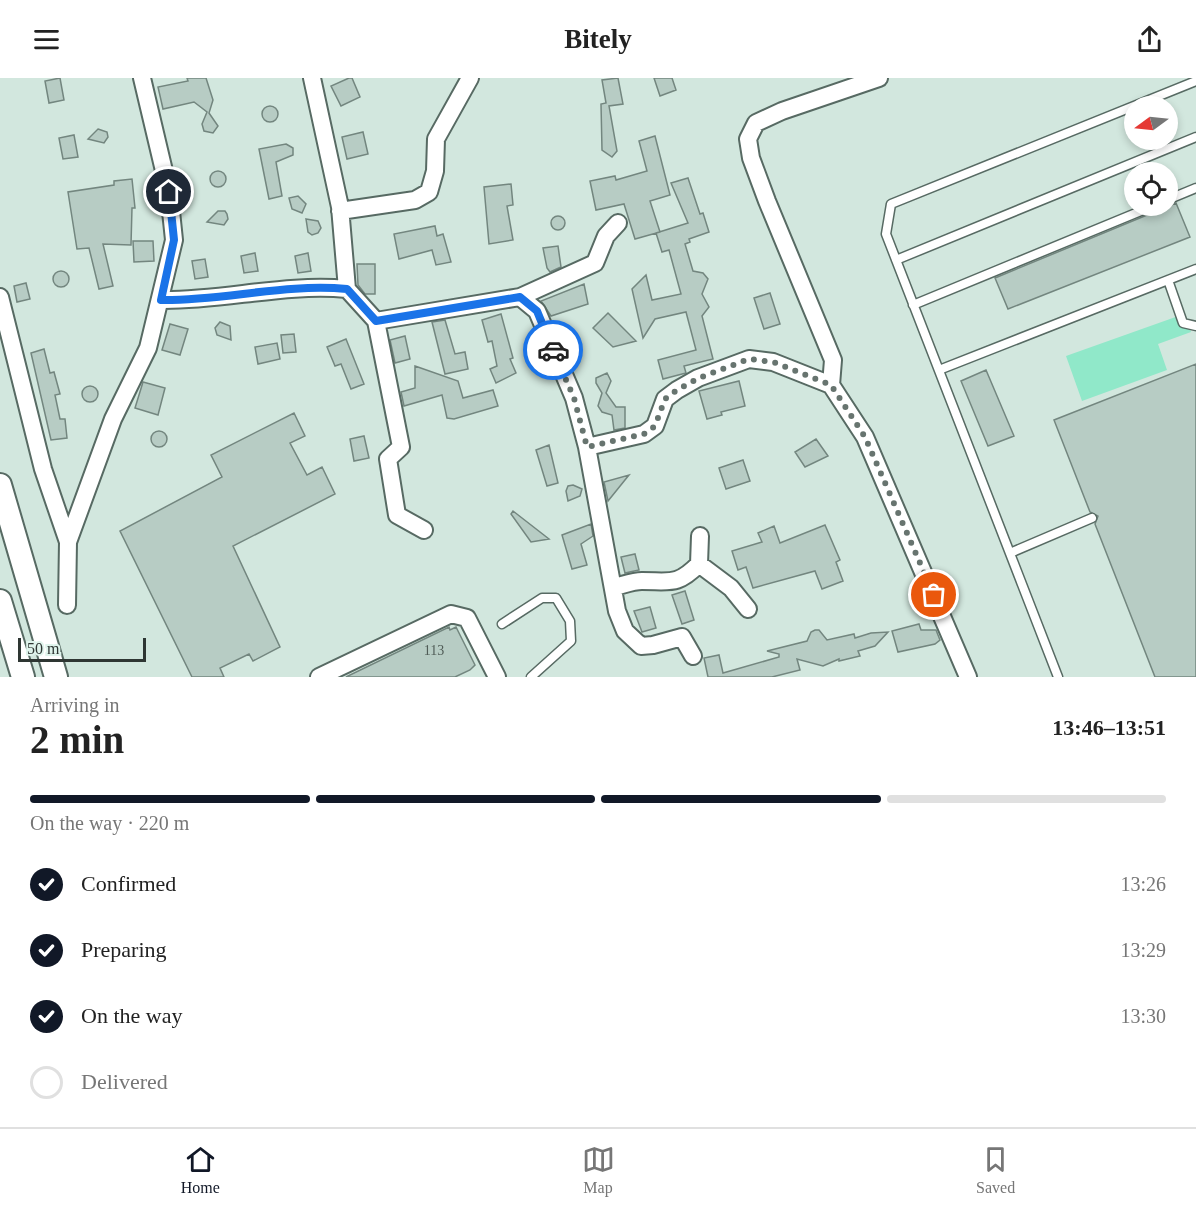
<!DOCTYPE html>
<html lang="en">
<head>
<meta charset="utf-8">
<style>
  :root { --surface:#fff; --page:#f6f6f6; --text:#222; --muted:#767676; --line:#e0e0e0; --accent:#111827 }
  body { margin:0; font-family:"Times New Roman",serif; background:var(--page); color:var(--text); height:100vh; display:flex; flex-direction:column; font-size:22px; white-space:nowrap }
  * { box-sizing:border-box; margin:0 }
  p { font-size:20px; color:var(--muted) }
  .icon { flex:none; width:33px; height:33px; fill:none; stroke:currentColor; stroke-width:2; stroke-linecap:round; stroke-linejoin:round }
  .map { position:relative; height:599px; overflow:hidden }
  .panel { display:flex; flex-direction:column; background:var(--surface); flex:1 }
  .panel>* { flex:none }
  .needle { width:39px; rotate:255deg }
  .tools { position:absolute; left:1124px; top:18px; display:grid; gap:12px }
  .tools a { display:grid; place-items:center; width:54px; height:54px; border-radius:50%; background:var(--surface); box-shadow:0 3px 9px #0003; font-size:30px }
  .scale { position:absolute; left:18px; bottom:15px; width:128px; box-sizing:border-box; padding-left:6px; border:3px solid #2e3633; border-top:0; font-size:16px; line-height:21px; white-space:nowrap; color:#2e3633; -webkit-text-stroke:4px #dff4ec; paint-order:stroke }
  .pin { position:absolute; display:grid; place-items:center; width:51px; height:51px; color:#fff; margin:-26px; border:3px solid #fff; border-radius:50%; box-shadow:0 2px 6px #0007 }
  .courier { position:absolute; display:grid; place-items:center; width:60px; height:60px; margin:-30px; border:4px solid #1a73e8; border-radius:50%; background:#fff; color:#222; box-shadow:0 2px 8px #0007 }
  .head em { font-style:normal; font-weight:700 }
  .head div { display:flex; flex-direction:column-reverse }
  .head { display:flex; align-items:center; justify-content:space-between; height:102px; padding:0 30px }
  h1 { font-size:39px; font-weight:700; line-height:45px }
  .bar { display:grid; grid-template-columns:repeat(4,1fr); gap:9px 6px; align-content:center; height:72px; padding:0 30px }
  .bar i { height:8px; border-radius:4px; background:var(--line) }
  .bar .selected { background:var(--accent) }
  .bar p { grid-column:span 4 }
  ol { padding:0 30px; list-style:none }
  li { display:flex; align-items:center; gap:18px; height:66px }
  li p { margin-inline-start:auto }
  li .icon { padding:6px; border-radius:50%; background:var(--accent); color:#fff; stroke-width:4 }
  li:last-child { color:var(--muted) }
  li i { width:33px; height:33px; border:3px solid var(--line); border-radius:50% }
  header { display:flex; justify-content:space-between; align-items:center; height:78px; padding:0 30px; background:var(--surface); font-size:27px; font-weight:700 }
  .menu { display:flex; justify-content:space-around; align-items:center; height:84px; border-top:2px solid var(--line); background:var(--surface); font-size:16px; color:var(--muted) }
  .menu a { display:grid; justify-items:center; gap:3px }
  .menu .selected { color:var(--accent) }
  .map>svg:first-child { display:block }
  .green { fill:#90e8c9 }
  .building { fill:#b7ccc4; stroke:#73867f; stroke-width:1.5 }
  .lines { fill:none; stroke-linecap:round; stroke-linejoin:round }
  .service-casing { stroke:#576a63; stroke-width:11 }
  .minor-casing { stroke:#576a63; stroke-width:20 }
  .secondary-casing { stroke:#576a63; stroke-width:26 }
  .service { stroke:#fff; stroke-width:8 }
  .minor { stroke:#fff; stroke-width:16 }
  .secondary { stroke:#fff; stroke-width:22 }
  .done { stroke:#67746f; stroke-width:6; stroke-dasharray:0 10.8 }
  .route { stroke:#1a73e8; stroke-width:8 }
  .labels { text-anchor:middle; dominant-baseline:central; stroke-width:4.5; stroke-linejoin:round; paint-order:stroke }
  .number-label { font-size:14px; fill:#505c57 }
</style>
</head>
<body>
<header><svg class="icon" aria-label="menu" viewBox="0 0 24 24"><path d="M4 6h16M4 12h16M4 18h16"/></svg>Bitely<svg class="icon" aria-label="share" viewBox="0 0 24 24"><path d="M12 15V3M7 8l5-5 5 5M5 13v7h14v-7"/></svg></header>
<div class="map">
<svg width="1196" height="599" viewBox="0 0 1196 599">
  <rect width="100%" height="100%" fill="#d2e7de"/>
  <path class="green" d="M1184,236L1191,254L1158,266L1167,292L1082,323L1066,278Z"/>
  <path class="building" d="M60,0L64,22L49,25L45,3Z
    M187,0H206L213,22L209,35L218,48L213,55L204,53L202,46L207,34L194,24L163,31L158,9L188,3Z
    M349,0H352L360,19L341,28L331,8Z
    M618,0L623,26L609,28L617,73L612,79L602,72L601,26L606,25L602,2Z
    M654,0H672L676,12L660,18Z
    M262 36a8 8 0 1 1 16 0a8 8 0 1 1-16 0Z
    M98,51L107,54L108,59L104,65L88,61Z
    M363,54L368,76L347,81L342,59Z
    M74,57L78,79L63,81L59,60Z
    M655,58L670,117L650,123L660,154L635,161L624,126L596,132L590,103L615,98L616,102L647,93L639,63Z
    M286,66L293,70V77L276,84L282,118L269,121L259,71Z
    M210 101a8 8 0 1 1 16 0a8 8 0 1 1-16 0Z
    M688,100L700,136L703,135L709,154L689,161L690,164L685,166L693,193L703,195L708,201L702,216L709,229L702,238L713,281L684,288L686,295L663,301L658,282L696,272L686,234L655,241L643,260L632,211L646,197L652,222L681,216L669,172L662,174L656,155L688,145L671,105Z
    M132,101L135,130H132L131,167L103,166L113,208L99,211L89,170L77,171L68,114L114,107V103Z
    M511,106L513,127L507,128L513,162L489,166L484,109Z
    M298,118L306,126L302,135L292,131L289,120Z
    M1176,125L1190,159L1008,231L995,200Z
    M218,133H225L227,136L228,141L224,147L207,144Z
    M551 145a7 7 0 1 1 14 0a7 7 0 1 1-14 0Z
    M306,141L318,143L321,150L318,155L312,157L308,154Z
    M435,148L437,158L443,156L451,184L436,187L432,172L399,181L394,156Z
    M133,163H153L154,183L134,184Z
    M558,168L561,189L550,194L547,190L543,170Z
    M255,175L258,193L244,195L241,178Z
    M308,175L311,193L298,195L295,178Z
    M205,181L208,199L195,201L192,183Z
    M357,186H375V216H365L358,207Z
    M53 201a8 8 0 1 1 16 0a8 8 0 1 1-16 0Z
    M26,205L30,221L17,224L14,208Z
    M584,206L588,226L551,238L541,223Z
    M770,215L780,246L764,251L754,220Z
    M608,235L636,263L613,269L593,250Z
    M501,236L513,280L510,281L516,295L496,305L490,291L497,288L492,263L488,264L482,242Z
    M445,242L455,276L465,274L468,291L445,296L432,244Z
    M220,244L230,248L231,262L217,257L215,250Z
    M170,246L188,251L180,277L162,272Z
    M294,256L296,274L283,275L281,257Z
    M405,258L410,281L395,285L390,262Z
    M346,261L364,306L351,311L341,286L335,288L327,269Z
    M277,265L280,281L258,286L255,269Z
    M44,271L50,295L54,294L60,316L55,317L60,341H65L67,360L51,362L31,275Z
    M1196,286V599H1155L1095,446L1098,438L1090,434L1054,342Z
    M415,288L458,303L463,320L493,312L498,328L454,341L447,340L442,317L404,328L401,314L415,310Z
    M986,292L1014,358L988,368L961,303Z
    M607,295L611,303L606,315L616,329H625V350L614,352L612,337L602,334L598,328L602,315L596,305V300Z
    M739,303L745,328L721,334L722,337L707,341L699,313Z
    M143,304L165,310L158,337L135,330Z
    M82 316a8 8 0 1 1 16 0a8 8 0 1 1-16 0Z
    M294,335L305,358L290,365L307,397L322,389L335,416L233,468L280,569L253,583L249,576L220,590L224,599H192L120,453L222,399L211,377Z
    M151 361a8 8 0 1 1 16 0a8 8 0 1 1-16 0Z
    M364,358L369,380L354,383L350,361Z
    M816,361L828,378L805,389L795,374Z
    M549,367L558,405L547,408L536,372Z
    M743,382L750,403L726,411L719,390Z
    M629,397L608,423L604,404Z
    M573,407L582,411L580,418L568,423L566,413L568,408Z
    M513,433L549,461L531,464L511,436Z
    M591,446L593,458L581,466L587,487L572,491L562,457Z
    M825,447L840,482L836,484L843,503L822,511L815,493L753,510L746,489L738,492L732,473L762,464L758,455L774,448L780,465Z
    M635,476L639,492L625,495L621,479Z
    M685,513L694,542L682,546L672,517Z
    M650,529L656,550L642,554L634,533Z
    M919,546L921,552H936L940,562L935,566L898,574L892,553Z
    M449,549L450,552L456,549L475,587L470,592L455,599H346Z
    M815,552H819L827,562L854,556L855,560L871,555L888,554L875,568L858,573L860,578L839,583V581L823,588L797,581L800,592L772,599H708L704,580L719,577L723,595L779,579V576L767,573L807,563L811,554Z"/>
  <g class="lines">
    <g class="service-casing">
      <path id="service" d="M1167,122L1196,110
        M896,182L1196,59
        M1168,202L1183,245L1196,248
        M913,227L1153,128
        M939,292L1196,191
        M1010,475L1092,440
        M502,546L542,520H556L570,543L571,563L531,599
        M1058,599L886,156L891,126L1196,3"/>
    </g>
    <g class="minor-casing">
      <path id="minor" d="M312,0L340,129L347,211
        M340,133L415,122L429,114L435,93L436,61L470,0
        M0,219L43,391L68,464
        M520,219L537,233L574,320L587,369L617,533L625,553L641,568L653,567L682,559L693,578
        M161,222C223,223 285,205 347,211L376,243L520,219L595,185L606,158L618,145
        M376,243L401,369L388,381L397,437L424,452
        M831,307L833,282L767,123L751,80L748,61L756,45L782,33L879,0
        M587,369L644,356L655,348L665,321L677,312L698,300L749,281L773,284L831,307L865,359L968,599
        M699,486L731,510L748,531
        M614,509C623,507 633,503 642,503C671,503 677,508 699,486L700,458
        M67,527L68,464L113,341L148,270L174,162L169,114L142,0
        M319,599L451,536L467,540L497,599"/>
    </g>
    <g class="secondary-casing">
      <path id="secondary" d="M0,407L56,599
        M0,523L23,599"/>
    </g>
    <use href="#service" class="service"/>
    <use href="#minor" class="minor"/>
    <use href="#secondary" class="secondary"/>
  </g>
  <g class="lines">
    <path class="done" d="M553,272L574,320L587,369L644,356L655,348L665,321L677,312L699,300L749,281L773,284L831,307L865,359L934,517"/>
    <path class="route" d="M169,114L174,162L161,222C223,223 285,205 347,211L376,243L520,219L537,233L553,272"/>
  </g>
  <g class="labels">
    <g class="number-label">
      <text x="434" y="572">113</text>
    </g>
  </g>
</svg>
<div class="tools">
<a><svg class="needle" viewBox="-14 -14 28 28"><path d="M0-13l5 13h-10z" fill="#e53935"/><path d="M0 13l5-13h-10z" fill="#767676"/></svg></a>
<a><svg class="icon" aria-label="locate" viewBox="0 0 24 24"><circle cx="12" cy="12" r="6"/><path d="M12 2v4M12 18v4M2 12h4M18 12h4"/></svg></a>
</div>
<div class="scale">50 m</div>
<div class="pin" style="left:934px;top:517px;background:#ea580c"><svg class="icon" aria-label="bag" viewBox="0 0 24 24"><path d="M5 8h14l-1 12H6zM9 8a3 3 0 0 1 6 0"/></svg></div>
<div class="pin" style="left:169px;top:114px;background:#1f2937"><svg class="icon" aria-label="home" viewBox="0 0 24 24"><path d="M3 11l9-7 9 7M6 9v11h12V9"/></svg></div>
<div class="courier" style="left:553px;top:272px"><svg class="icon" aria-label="car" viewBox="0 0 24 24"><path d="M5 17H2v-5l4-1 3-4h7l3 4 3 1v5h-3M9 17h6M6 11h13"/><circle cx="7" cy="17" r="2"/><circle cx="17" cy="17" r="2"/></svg></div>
</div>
<section class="panel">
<div class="head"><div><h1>2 min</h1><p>Arriving in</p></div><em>13:46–13:51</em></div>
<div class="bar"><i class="selected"></i><i class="selected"></i><i class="selected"></i><i></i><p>On the way · 220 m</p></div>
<ol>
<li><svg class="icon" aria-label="check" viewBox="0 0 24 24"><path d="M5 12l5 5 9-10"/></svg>Confirmed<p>13:26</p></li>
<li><svg class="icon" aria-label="check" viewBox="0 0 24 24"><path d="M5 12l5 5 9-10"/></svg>Preparing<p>13:29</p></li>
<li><svg class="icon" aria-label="check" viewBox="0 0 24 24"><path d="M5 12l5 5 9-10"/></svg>On the way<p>13:30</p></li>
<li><i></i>Delivered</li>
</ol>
</section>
<nav class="menu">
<a class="selected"><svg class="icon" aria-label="home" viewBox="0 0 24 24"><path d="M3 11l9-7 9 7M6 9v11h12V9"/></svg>Home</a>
<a><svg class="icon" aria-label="map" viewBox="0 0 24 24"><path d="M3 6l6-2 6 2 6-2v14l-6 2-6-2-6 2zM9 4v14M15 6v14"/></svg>Map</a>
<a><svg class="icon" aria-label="saved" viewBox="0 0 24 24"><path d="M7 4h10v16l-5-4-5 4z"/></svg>Saved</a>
</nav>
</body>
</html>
